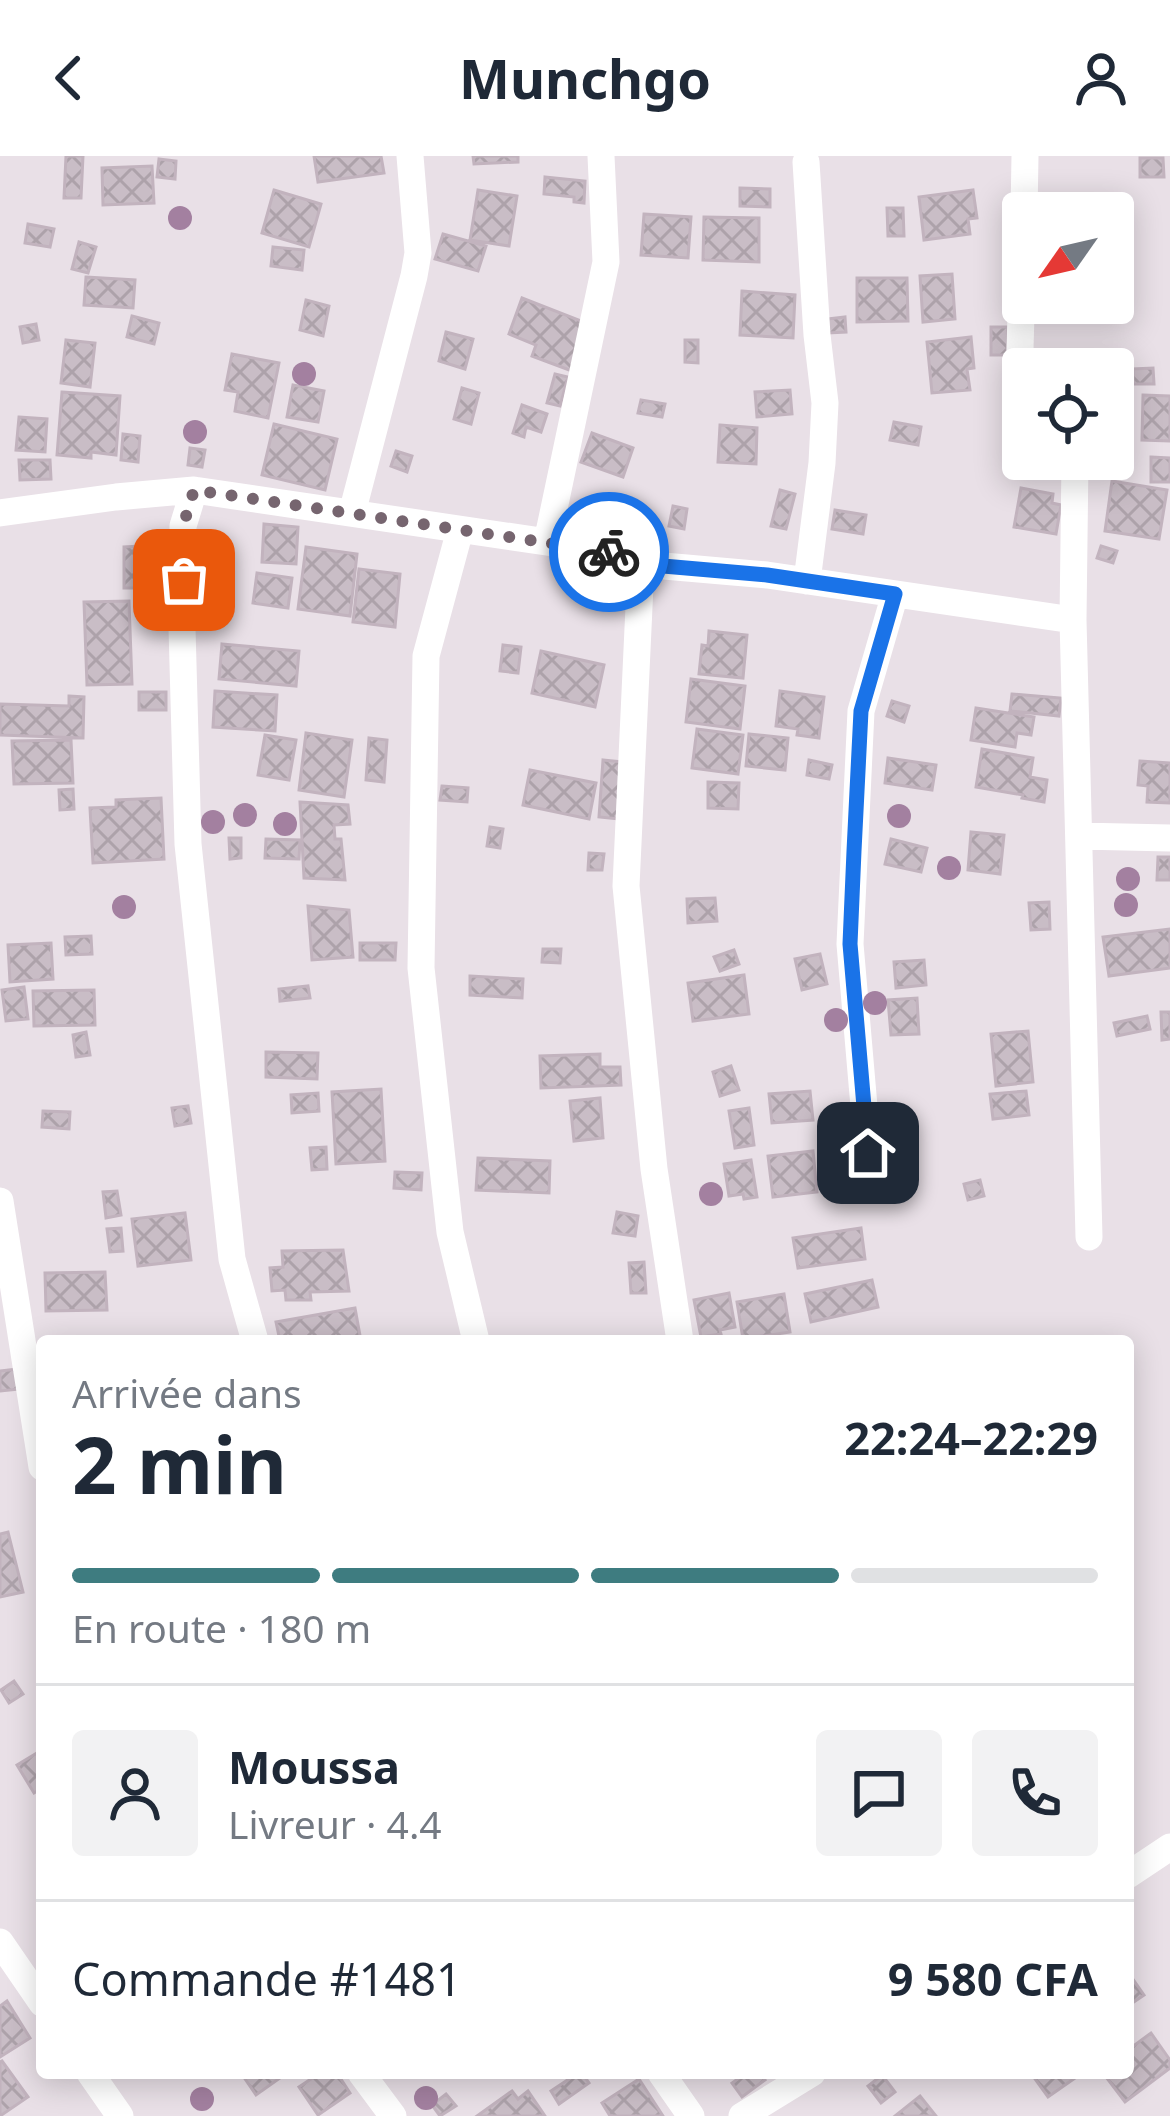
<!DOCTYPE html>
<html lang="fr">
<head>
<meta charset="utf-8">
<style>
  :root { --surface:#fff; --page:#f2f2f3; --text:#1f2937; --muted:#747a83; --line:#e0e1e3; --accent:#3e7c80 }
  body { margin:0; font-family:"Noto Sans",sans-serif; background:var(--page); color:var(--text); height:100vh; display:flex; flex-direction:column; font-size:45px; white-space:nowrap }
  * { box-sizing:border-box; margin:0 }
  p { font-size:39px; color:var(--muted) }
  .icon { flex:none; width:66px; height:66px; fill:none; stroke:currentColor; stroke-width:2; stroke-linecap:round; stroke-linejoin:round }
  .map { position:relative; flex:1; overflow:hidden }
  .panel { position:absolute; left:36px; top:1179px; width:1098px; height:744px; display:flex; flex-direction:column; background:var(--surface); border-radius:12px; box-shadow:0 6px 30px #0003 }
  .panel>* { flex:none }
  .needle { width:78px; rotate:236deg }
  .tools { position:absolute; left:1002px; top:36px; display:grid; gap:24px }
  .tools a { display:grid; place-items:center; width:132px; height:132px; border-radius:12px; background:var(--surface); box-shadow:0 6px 30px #0003; font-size:60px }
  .pin { position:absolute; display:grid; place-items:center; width:102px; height:102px; color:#fff; margin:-51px; border-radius:24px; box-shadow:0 6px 18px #0006 }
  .courier { position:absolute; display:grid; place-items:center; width:120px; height:120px; margin:-60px; border:9px solid #1a73e8; border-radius:50%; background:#fff; color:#222; box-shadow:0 3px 15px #0007 }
  .headline em { font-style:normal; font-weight:700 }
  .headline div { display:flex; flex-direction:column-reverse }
  .headline { display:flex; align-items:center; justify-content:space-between; height:204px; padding:0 36px }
  h1 { font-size:78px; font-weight:700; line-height:90px }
  .bar { display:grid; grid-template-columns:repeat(4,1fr); gap:18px 12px; align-content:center; height:144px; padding:0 36px }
  .bar i { height:15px; border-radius:9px; background:var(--line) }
  .bar .current { background:var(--accent) }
  .bar p { grid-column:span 4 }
  .line { display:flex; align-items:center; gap:30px; padding:0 36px; border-top:3px solid var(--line) }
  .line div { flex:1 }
  .round { display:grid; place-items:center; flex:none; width:126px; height:126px; border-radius:12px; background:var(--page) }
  header { display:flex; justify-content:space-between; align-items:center; height:156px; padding:0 36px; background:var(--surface); font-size:54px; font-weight:700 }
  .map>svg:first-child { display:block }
  .building { fill:url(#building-cross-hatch); stroke:#c2b3be; stroke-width:3 }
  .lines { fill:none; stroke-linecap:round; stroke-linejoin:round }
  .street { stroke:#fff; stroke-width:27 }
  .tree { fill:#a380a0 }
  .done { stroke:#76656f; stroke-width:12; stroke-dasharray:0 21.6 }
  .route { stroke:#1a73e8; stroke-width:15 }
</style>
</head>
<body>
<header><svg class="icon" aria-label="back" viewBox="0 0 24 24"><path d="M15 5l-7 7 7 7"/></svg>Munchgo<svg class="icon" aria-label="person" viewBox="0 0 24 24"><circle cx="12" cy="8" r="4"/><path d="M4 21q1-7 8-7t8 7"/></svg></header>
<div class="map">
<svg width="1170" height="1960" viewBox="0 0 1170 1960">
  <defs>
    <pattern id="building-cross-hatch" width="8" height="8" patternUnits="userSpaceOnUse" patternTransform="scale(3)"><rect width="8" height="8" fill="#c9bdc6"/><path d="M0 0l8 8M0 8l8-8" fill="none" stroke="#ada2aa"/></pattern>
  </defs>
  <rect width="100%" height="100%" fill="#e9e0e7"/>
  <path class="building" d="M66,0H83L81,42H64Z
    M314,0H381L384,17L318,26Z
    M473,0H518V6L474,8Z
    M1140,2H1163L1164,21H1140Z
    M159,3L176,5L175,23L157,21Z
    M152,10L154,47L103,49L102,12Z
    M545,21L585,25L584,47L574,46V41L544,38Z
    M740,32L770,33V51L740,50Z
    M274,34L321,48L309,91L262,77Z
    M478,34L517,40L509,90L470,84Z
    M973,34L977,62L968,63L970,78L924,84L919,41Z
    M887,52H903L904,80H888Z
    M644,58L691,61L688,102L641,99Z
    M704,61L759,62V106L703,104Z
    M28,68L54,73L50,91L25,87Z
    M443,78L486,90L478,115L435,103Z
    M79,86L96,91L88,117L72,113Z
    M273,91L304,94L302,114L271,110Z
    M1113,111H1128V140H1113Z
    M952,118L955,163L923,166L920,120Z
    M86,121L135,124L133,152L84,149Z
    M857,122H907L908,165L857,166Z
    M742,135L795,139L793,182L740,179Z
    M522,142L589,168L572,215L532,200L536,189L509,178Z
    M306,144L329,150L323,180L300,174Z
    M132,160L159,167L154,188L127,181Z
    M845,161L846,176L828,177L827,163Z
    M36,168L39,184L23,187L20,171Z
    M991,171H1008L1007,199H991Z
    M446,176L473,183L465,213L439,205Z
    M971,181L974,212L967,213L970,234L932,237L927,186Z
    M66,184L95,187L90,231L61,227Z
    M685,184H698V207L685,206Z
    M232,198L279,207L268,262L235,255L238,236L225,234Z
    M1153,212L1154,228H1133V213Z
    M555,218L568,221L560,250L547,247Z
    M293,229L324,235L318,266L287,261Z
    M462,232L479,237L471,268L454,263Z
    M790,234L792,258L757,261L755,236Z
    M62,236L120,240L116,299L91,296V302L57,299Z
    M1143,239L1170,240V285L1142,284Z
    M641,244L665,248L662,261L638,257Z
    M522,249L547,258L541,276L526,271L524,281L513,277Z
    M19,261L47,263L45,296L16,294Z
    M894,266L921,271L918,289L890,284Z
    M274,268L337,283L325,334L262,319Z
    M720,269L757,272L756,308L718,306Z
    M592,277L633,292L623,321L581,306Z
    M123,278L140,280L138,306L121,304Z
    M190,292L205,294L202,311L188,309Z
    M396,295L412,300L407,316L391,310Z
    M1151,301L1170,302V326H1151Z
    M19,304H50L51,323L20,324Z
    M1112,325L1167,334L1159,383L1105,375Z
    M1021,332L1053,338L1052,347L1061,349L1056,378L1014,371Z
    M780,334L795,338L786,373L771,370Z
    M673,350L687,353L684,373L669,370Z
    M835,354L866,359L863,378L832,373Z
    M264,368L298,371L296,408L262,406Z
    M140,390V432H124V391Z
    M1101,390L1117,395L1113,407L1097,402Z
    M306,391L357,398L350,460L298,453Z
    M359,413L400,418L395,471L353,466Z
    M257,417L292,422L288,452L253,447Z
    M129,445L132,528L87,529L84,446Z
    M709,475L747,479L743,522L699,518L702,489L708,490Z
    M222,488L299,495L296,530L219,523Z
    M503,489L521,491L518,517L500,515Z
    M541,495L604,509L595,551L532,537Z
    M691,523L745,530L740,573L686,566Z
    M215,535L277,539L275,575L213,571Z
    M780,535L824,541L819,582L797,579L798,573L776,570Z
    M139,536H166V554H139Z
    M1012,538L1061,542L1059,560L1010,555Z
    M69,540L84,541L83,582L0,579V548L69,550Z
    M892,545L909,550L904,566L887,560Z
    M976,552L1034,561L1031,579L1017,577L1015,591L971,584Z
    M697,573L743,579L738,618L692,612Z
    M306,577L352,584L344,641L299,634Z
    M749,578L788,582L785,614L746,610Z
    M265,579L296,584L289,624L258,619Z
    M369,582L387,584L384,626L366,624Z
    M71,584L73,627L14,628L12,585Z
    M982,593L1033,602L1030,621L1047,624L1044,646L1022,642L1023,639L976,631Z
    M888,602L936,609L932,634L885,627Z
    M603,604L624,606L620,663L599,661Z
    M809,604L832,609L829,623L807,619Z
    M1140,605L1170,607V647L1147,646L1148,630L1138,629Z
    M530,614L596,627L589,663L523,649Z
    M708,626L739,627L738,653L708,652Z
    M442,630L468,632L467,646L440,644Z
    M73,633L74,653L60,654L59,634Z
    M161,642L164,703L93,707L90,652L116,651V644Z
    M300,646L348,649L350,668L334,669L335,683H341L345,724L304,722Z
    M490,671L503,673L500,692L487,690Z
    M971,676L1004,679L1000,718L968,714Z
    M229,682H241V702L230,703Z
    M266,683L300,684L299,703L265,702Z
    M891,683L927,692L921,716L885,708Z
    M589,697L604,698L602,714H588Z
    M1158,701H1170V724H1157Z
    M715,742L717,765L688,767L687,743Z
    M1049,746L1050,773L1031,774L1029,747Z
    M308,750L349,754L353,801L312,804Z
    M1170,773V812L1109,820L1103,781Z
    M91,780L92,798L66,799L65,781Z
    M51,787L53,823L10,826L8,789Z
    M360,787H396L395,804H360Z
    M543,793H561L560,807L542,806Z
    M734,794L739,808L720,815L714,801Z
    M820,798L827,828L802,834L795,803Z
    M924,804L926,829L896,832L894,806Z
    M744,819L749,858L693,865L688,827Z
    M470,820L523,823L522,842L470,839Z
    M308,830L310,842L280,845L279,833Z
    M24,831L28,863L6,865L2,834Z
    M94,834L95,869L34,870L33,835Z
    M917,842L919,878L891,879L888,844Z
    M1161,856H1170V883L1162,884Z
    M1147,860L1150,873L1117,880L1114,867Z
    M1028,875L1033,926L996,930L991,878Z
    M86,876L90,899L76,901L73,879Z
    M266,896L318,897L317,923L266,921Z
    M600,898V911H620L621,929L541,932L540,900Z
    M731,910L739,934L720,940L713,916Z
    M381,933L385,1005L336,1008L332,936Z
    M810,935L813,964L772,967L769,938Z
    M1026,935L1029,959L993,963L990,938Z
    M318,937L319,955L292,957L291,939Z
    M600,942L603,982L574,985L570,945Z
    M188,950L191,967L175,970L172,952Z
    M749,952L754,989L735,992L729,955Z
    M43,955L70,956L69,973L42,971Z
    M326,991L327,1013L312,1014L310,992Z
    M813,995L817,1036L773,1041L768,1000Z
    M478,1002L550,1005L549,1037L476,1034Z
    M751,1004L757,1041L744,1043L743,1038L729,1040L724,1008Z
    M395,1016L422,1017L421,1034L394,1032Z
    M980,1024L984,1040L968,1044L964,1028Z
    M117,1035L121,1059L106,1062L103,1036Z
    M617,1056L638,1060L635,1080L613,1077Z
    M185,1057L191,1104L138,1110L132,1063Z
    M121,1072L123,1095L110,1096L107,1073Z
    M861,1072L865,1103L798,1112L793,1082Z
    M343,1094L349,1135L310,1136L311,1144H286L285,1134L272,1135L270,1112L283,1111L282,1095Z
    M644,1106L646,1137H631L629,1107Z
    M105,1116L107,1154L46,1155L45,1117Z
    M872,1124L878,1151L811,1166L805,1138Z
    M729,1137L735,1171L720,1174L721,1178L701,1181L694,1144Z
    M784,1138L790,1176L743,1183L737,1146Z
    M355,1152L361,1185H280L276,1166Z
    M18,1213L20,1233L0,1235V1215Z
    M8,1376L23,1436L0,1441V1378Z
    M14,1525L23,1538L9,1547L1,1534Z
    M42,1594V1632L34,1637L17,1609Z
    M1128,1816L1144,1839L1128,1850Z
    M7,1845L30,1882L0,1901V1850Z
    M1151,1877L1170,1904V1912L1125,1946L1103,1917H1128V1894Z
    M2,1905L28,1941L0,1960V1906Z
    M241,1917H287L256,1939Z
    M320,1917H337L350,1937L318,1959L299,1931Z
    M578,1917H582L589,1927L559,1948L551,1935Z
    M746,1917H760L765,1924L742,1941L732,1927Z
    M1044,1917H1072L1075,1922L1048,1941L1035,1923Z
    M882,1919L895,1936L881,1947L868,1930Z
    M639,1923L663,1960H610L602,1947Z
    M512,1935L518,1943L528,1935L545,1960H477Z
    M446,1938L456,1950L440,1960L432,1949Z
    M920,1940L936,1960H895Z"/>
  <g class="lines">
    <path class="street" d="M806,6L817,179L825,247L822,307L807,425
      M1024,57L1025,0
      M1023,87L1019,228L1023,243
      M1075,303L1073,464L1089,1081
      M194,334L183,370L182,472L188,688L232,1103L255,1185
      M0,357L116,341L194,334L608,395L641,408L767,419L1073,464
      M352,357L414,120L418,97L410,0
      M460,374L426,500L421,812L450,1076L476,1185
      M547,386L606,106L601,0
      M641,408L626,730L654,1013L680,1185
      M1079,680L1170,682
      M868,997L850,788L861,555L895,438
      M0,1045L42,1311
      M1128,1719L1170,1691
      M0,1786L42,1847
      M90,1917L120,1960
      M361,1917L393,1960
      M661,1917L691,1960
      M742,1960L812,1917"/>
  </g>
  <g class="tree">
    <circle cx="180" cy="62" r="12"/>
    <circle cx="304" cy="218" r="12"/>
    <circle cx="195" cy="276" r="12"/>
    <circle cx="198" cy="402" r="12"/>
    <circle cx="245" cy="659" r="12"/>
    <circle cx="899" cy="660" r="12"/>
    <circle cx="213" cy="666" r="12"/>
    <circle cx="285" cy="668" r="12"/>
    <circle cx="949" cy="712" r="12"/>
    <circle cx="1128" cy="723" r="12"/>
    <circle cx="1126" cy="749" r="12"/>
    <circle cx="124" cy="751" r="12"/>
    <circle cx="875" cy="847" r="12"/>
    <circle cx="836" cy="864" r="12"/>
    <circle cx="711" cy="1038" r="12"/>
    <circle cx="426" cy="1942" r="12"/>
    <circle cx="202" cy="1943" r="12"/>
  </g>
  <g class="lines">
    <path class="done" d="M184,424L183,370L194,334L609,396"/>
    <path class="route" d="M609,396L640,408L767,419L895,438L861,555L854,695L850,788L868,997"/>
  </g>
</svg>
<div class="tools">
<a><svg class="needle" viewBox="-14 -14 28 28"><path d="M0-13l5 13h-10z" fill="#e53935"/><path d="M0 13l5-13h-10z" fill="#747a83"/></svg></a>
<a><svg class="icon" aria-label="locate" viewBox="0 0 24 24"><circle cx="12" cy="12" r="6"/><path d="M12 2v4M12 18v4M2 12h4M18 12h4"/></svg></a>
</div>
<div class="pin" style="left:184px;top:424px;background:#ea580c"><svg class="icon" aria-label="bag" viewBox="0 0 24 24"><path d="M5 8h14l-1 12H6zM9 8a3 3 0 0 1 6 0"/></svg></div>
<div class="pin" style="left:868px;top:997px;background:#1f2937"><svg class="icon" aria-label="home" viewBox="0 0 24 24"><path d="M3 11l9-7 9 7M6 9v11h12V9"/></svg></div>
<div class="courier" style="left:609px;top:396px"><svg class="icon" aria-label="bike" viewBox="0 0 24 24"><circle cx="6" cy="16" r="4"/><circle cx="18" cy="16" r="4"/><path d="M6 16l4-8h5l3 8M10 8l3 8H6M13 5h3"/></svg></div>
<section class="panel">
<div class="headline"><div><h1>2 min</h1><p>Arrivée dans</p></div><em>22:24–22:29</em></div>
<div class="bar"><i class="current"></i><i class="current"></i><i class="current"></i><i></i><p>En route · 180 m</p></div>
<div class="line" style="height:216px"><a class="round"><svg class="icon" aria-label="person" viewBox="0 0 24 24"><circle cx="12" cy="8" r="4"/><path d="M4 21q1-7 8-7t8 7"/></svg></a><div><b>Moussa</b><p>Livreur · 4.4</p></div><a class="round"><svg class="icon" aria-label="chat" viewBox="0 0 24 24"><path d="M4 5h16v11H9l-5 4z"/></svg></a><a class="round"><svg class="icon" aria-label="phone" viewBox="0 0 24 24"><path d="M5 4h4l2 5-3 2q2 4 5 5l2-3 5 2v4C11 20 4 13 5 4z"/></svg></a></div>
<div class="line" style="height:156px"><div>Commande #1481</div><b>9 580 CFA</b></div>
</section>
</div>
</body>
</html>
